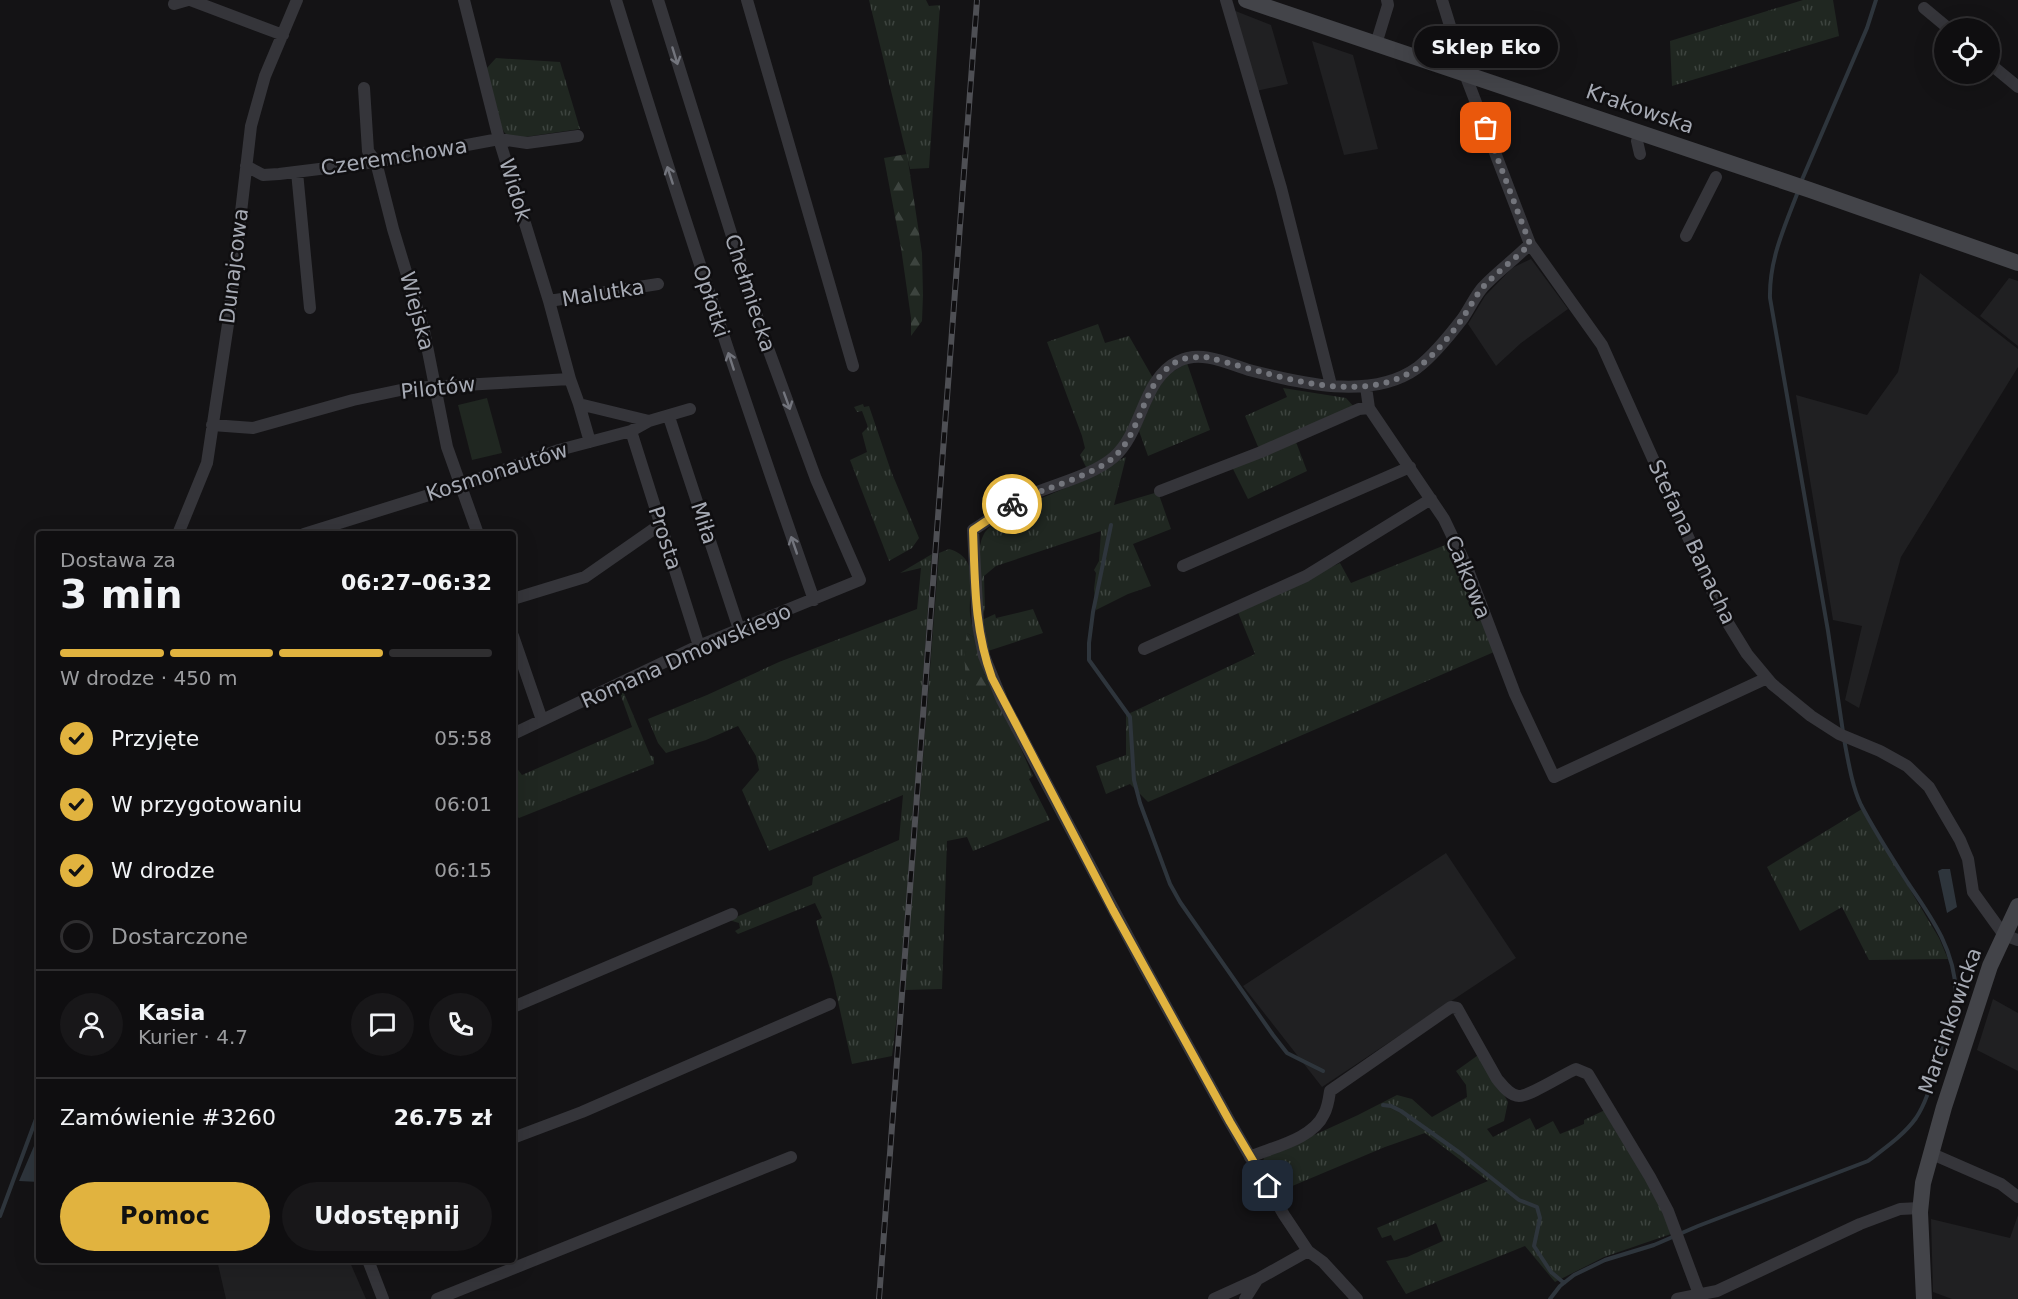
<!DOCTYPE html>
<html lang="pl">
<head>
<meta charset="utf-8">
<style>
  :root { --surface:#0f0e10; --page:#181719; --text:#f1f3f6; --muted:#9b9c9f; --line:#2f2e30; --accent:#e1b33f }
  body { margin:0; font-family:"DejaVu Sans",sans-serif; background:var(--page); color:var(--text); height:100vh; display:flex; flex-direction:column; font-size:22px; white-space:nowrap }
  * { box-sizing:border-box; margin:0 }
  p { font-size:20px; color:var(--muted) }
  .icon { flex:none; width:33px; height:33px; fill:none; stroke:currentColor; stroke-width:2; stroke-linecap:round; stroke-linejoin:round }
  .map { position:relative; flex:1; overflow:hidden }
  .sheet { position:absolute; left:36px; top:531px; width:480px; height:732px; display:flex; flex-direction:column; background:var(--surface); border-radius:6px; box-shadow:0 6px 24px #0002,0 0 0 2px var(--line) }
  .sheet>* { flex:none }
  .tools { position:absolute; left:1934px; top:18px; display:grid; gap:12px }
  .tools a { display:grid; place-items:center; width:66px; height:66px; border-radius:50%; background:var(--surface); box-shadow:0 6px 24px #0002,0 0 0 2px var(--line); font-size:30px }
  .pin { position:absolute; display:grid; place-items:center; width:51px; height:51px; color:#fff; margin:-26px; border-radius:12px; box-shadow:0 3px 9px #0006 }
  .courier { position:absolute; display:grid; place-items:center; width:60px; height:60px; margin:-30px; border:4px solid #e1b33f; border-radius:50%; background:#fff; color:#222; box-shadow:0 2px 8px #0007 }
  .bubble { position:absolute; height:42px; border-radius:21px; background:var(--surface); box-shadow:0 6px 24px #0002,0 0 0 2px var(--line); font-size:20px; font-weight:600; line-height:42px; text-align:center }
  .head em { font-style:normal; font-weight:600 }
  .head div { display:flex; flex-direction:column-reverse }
  .head { display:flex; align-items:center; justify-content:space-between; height:102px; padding:0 24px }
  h1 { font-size:39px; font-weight:600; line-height:45px }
  .bar { display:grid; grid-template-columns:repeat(4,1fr); gap:9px 6px; align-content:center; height:72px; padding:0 24px }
  .bar i { height:8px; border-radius:4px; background:var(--line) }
  .bar .selected { background:var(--accent) }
  .bar p { grid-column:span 4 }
  .line { display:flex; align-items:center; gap:15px; padding:0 24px; border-top:2px solid var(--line) }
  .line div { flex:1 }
  .round { display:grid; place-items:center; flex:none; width:63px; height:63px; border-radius:32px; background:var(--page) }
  ol { padding:0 24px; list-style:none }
  li { display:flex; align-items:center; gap:18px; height:66px }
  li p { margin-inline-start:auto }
  li .icon { padding:6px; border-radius:50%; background:var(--accent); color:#111; stroke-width:4 }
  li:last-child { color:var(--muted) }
  li i { width:33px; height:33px; border:3px solid var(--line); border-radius:50% }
  .cta { display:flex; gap:12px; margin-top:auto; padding:12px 24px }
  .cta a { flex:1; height:69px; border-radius:36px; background:var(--accent); color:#111; font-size:24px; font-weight:600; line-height:69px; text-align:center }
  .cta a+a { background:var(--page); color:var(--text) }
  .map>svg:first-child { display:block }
  .built { fill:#202022 }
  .grass { fill:url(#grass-tufts) }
  .forest { fill:url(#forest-firs) }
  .garden { fill:#202721 }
  .water { fill:#2e353c }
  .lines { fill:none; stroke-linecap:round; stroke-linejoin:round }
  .stream { stroke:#2e353c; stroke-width:4 }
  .street { stroke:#35353a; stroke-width:12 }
  .secondary { stroke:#434449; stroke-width:16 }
  .rail-casing { stroke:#4e4f54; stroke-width:6 }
  .rail { stroke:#0f0e10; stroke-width:4; stroke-dasharray:11; stroke-linecap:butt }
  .oneway { stroke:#73757d }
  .done { stroke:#73757c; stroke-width:6; stroke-dasharray:0 10.8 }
  .route { stroke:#e1b33f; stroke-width:8 }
  .labels { text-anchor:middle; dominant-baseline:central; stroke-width:5; stroke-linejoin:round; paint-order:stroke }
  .street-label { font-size:21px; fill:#a6aab4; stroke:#0f0e10 }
</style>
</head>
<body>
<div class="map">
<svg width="2018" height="1299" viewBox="0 0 2018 1299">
  <defs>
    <pattern id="grass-tufts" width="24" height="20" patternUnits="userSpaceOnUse" patternTransform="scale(1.5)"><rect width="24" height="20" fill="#202721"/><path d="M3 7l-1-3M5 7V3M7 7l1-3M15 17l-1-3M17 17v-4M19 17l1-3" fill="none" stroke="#3d443f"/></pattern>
    <pattern id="forest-firs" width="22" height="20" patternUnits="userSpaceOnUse" patternTransform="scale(1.5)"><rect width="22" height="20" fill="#202721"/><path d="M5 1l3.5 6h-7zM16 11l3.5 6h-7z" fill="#3d443f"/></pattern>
  </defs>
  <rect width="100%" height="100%" fill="#141315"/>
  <path class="built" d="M1233,10L1271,25L1288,84L1256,91Z
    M1312,41L1353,55L1378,149L1344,155Z
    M1531,259L1568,309L1521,343L1496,366L1468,324L1485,296L1512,268Z
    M1920,273L2018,349V367L1901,557L1859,708L1845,700L1862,626L1833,620L1796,395L1867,415L1898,372Z
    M2009,278L2018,281V346L1980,316Z
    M1446,853L1516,958L1322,1087L1243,986Z
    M1993,999L2018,1013V1071L1977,1050Z
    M2018,1215V1299H1952L1933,1292L1931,1219L2010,1238Z
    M217,1260H349L366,1299H226Z"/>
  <path class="grass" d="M869,0H926L929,6L940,5L929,168L910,169Z
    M1803,0H1833L1839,36L1672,86L1670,41Z
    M496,58L560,62L580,129L511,139L504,132L500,124L486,69Z
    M1098,324L1105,343L1129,336L1153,378L1119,447L1087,469L1080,455L1085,448L1082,436L1047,342Z
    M1187,363L1210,430L1148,456L1139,431L1157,390L1169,374Z
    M1283,388L1346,398L1355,408L1259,449L1245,416L1287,397Z
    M863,404L864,407L869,406L891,471L919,538L912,548L889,561L850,460L867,452L862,433L868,427L862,411L857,412L854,407Z
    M1296,442L1307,471L1248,499L1232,467Z
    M1126,457L1114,505L1158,492L1171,529L1133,544L1151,586L1128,594L1096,610L1094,589L1096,573L1094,570L1099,561L1101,531L996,566L984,576L985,609L983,614C982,595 975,552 983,536C992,513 1071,488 1095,475C1105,469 1115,461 1126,457Z
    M1450,543L1494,652L1148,802L1130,784L1106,794L1096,766L1126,755V715L1255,654L1237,610L1340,563L1351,583Z
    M949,549C981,558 968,589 970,614C971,622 973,630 975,638L967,633L983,675L986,674C1002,708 1018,742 1033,776L1029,779L1050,820L973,851L967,837L947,841L942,989L905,990L939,553Z
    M932,554L899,1000L892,1056L852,1064L833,979L816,921L822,918L815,903L738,934L735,931L740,928L739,923L729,920L812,885L813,877L899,840L903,795L769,851L742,790L759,770L756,756L738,726L706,740L666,753L658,743L648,719L707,695L779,662L917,609L921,568L900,573Z
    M1033,609L1043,633L988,651L982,620L995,614L996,618Z
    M620,693H624L650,755L654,757V764L519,818L513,813V763L522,775L632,727Z
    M1862,809L1939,938L1948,959L1869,960L1842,907L1800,931L1767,867Z
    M1481,1053L1508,1102L1504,1121L1487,1129L1493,1137L1530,1118L1536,1130L1553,1121L1560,1134L1584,1124V1120L1605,1110L1654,1189L1671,1234L1604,1257L1555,1282L1525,1246L1406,1294L1386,1261L1407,1257L1443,1241L1436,1223L1394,1241L1391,1235L1382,1238L1377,1228L1488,1181L1425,1133L1385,1147L1278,1192L1261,1167L1264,1158L1358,1115L1397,1095L1412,1099L1432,1117L1467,1097L1466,1085L1456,1071Z"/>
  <path class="forest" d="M907,154L922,253L923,295L922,321L911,336V318L901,248L884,158Z
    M967,633L975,638L986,674L983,675L992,693L967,700L964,651Z"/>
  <path class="garden" d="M487,398L502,453L472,460L458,405Z"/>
  <path class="water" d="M1942,869H1950L1957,907L1947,913L1938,871Z
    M39,1144V1182L19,1181L34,1146Z"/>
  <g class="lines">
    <path class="stream" d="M1801,182L1867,28L1876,0
      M1799,189C1785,226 1769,259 1770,298L1828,631L1843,732
      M1111,525L1093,612L1089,643V660L1130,717L1134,780L1140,803L1170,884L1180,902L1273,1035L1287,1053L1323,1071
      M1383,1105L1391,1106L1401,1111L1460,1153L1519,1200L1537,1207L1540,1218L1534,1246L1551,1272L1564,1283
      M0,1216L39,1111
      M1550,1299L1560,1286L1574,1275L1605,1260L1654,1245L1698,1226L1868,1161C1885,1148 1904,1135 1916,1118C1928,1100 1933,1076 1940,1055C1946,1036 1956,1014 1956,994C1955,950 1932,918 1908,883C1892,858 1875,832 1861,805C1852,786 1848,760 1844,739"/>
    <path class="street" d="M190,0L283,35
      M464,0L499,139L549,301L570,379
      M616,0C678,202 744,401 814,600
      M747,0L853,366
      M1226,0L1281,188L1331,385
      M1442,0L1465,74L1530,244L1602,345L1723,615L1747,654L1772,684L1811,716L1839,734L1880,751L1907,766L1929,787L1960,840L1968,859L1973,892L2004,935L2018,940
      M174,4L188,0
      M1924,8L1948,28
      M1376,44L1388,5L1387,0
      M1989,63L2018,87
      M364,88L368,151L376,162L393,229L424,331L447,447L478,534
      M1637,141L1640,154
      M246,166L263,175L279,174L376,162L499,139L527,143L578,136
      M297,172L310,308
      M1686,236L1716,177
      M549,301L658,284
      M1366,387L1369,408L1444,519L1466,565L1515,694L1554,777L1767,678
      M579,404L590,442
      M669,417L739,629
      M212,425L253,428L353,400L410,388L570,379L579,404L649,421
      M631,431L699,646
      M1160,491L1261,452L1359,409L1369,408
      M178,534L207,463L228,324L251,126L265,76L297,0
      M304,534L461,485L559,450L631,431L649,421L690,409
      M1183,566L1410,467
      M513,599L585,577L661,524
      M513,636L542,720
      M1144,649L1306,576L1431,499
      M513,734L696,647L860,580L816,479L762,332L658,0
      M513,1007L732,914
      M513,1138L582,1112L830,1004
      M1930,1153L2001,1184L2018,1197
      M1250,1157C1273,1147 1313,1139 1324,1114C1328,1107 1329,1098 1330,1091L1451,1007L1457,1008L1497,1079C1502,1085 1510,1096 1519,1096C1530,1096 1564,1074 1576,1069L1588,1074L1650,1177L1668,1211L1699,1294
      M368,1260L383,1299
      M437,1299L791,1157
      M1214,1299L1258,1279L1308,1251
      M1245,1299L1257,1280
      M1357,1299L1323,1262L1308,1251L1284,1215L1230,1122L1142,963L1002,700L984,656L978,625L973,530C990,520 1005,506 1023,498C1050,485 1091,477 1114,457C1143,432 1142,378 1179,361C1201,350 1227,363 1249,370C1299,383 1371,401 1417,368C1434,355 1450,335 1463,318C1470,308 1475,296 1483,287C1497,272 1515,259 1530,244
      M1677,1299L1717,1291L1860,1224L1900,1209L1920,1208"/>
    <path class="secondary" d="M1246,0L1810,190L2018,263
      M1924,1299L1920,1212L1923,1183L1944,1107L1990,966L2018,906"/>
    <g class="rail-casing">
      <path id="rail" d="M879,1299L977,0"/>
    </g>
    <use href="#rail" class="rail"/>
  </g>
  <defs><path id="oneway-shaft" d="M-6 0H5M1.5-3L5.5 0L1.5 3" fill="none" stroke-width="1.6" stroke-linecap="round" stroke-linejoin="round" transform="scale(1.5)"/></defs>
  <g class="oneway">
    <use href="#oneway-shaft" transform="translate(675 56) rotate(73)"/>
    <use href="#oneway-shaft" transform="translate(670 175) rotate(-108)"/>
    <use href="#oneway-shaft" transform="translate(731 361) rotate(-108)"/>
    <use href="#oneway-shaft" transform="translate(787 401) rotate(70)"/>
    <use href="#oneway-shaft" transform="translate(794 545) rotate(-109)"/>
  </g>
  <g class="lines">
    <path class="done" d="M1012,504L1021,499C1047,488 1094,475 1114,457C1143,431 1142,380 1178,361C1186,357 1196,357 1205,357C1267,371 1358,410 1417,368C1435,355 1453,333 1465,314C1471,306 1476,295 1483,287C1497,272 1515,259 1530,244L1486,128"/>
    <path class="route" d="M1012,504L973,530C975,582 974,628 992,678L1113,910L1230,1122L1268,1186"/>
  </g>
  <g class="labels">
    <g class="street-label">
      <text transform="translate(1640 109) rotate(19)">Krakowska</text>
      <text transform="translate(394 157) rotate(-9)">Czeremchowa</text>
      <text transform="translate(515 190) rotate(73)">Widok</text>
      <text transform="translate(234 266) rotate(-83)">Dunajcowa</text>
      <text transform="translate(603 293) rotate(-9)">Malutka</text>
      <text transform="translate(750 293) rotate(72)">Chełmiecka</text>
      <text transform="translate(711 301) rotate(72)">Opłotki</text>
      <text transform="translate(417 311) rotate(75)">Wiejska</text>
      <text transform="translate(438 388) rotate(-6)">Pilotów</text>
      <text transform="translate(497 472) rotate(-18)">Kosmonautów</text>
      <text transform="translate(704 523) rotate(72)">Miła</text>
      <text transform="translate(665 538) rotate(72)">Prosta</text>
      <text transform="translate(1692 542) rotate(65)">Stefana Banacha</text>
      <text transform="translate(1468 577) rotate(68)">Całkowa</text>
      <text transform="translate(686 656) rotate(-24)">Romana Dmowskiego</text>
      <text transform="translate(1950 1021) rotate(-71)">Marcinkowicka</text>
    </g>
  </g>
</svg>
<div class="tools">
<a><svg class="icon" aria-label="locate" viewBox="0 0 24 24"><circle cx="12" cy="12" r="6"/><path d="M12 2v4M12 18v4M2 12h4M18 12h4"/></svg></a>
</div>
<div class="pin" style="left:1486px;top:128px;background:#ea580c"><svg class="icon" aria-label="bag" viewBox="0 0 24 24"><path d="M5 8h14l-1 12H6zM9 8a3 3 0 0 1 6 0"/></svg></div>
<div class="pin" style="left:1268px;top:1186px;background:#1f2937"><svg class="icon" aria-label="home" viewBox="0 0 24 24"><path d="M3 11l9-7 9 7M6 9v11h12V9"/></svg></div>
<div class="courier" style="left:1012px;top:504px"><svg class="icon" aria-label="bike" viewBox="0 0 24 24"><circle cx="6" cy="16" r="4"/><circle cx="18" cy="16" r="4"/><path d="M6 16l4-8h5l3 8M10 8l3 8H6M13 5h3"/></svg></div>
<div class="bubble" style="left:1414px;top:26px;width:144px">Sklep Eko</div>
<section class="sheet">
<div class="head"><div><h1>3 min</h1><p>Dostawa za</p></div><em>06:27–06:32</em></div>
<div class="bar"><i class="selected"></i><i class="selected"></i><i class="selected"></i><i></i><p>W drodze · 450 m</p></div>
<ol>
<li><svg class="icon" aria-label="check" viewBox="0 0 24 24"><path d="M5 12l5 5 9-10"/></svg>Przyjęte<p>05:58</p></li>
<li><svg class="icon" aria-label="check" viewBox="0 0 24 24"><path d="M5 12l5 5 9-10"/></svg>W przygotowaniu<p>06:01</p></li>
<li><svg class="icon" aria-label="check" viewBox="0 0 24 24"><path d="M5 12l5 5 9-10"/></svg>W drodze<p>06:15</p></li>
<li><i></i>Dostarczone</li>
</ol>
<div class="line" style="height:108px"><a class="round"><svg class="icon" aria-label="person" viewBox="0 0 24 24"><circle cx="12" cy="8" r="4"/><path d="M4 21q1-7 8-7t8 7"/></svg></a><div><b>Kasia</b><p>Kurier · 4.7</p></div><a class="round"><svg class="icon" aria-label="chat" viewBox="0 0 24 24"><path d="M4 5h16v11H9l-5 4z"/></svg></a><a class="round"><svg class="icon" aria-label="phone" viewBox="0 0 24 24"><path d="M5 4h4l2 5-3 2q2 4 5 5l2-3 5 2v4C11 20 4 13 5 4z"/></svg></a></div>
<div class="line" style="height:78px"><div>Zamówienie #3260</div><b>26.75 zł</b></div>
<div class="cta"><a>Pomoc</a><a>Udostępnij</a></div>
</section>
</div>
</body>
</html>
